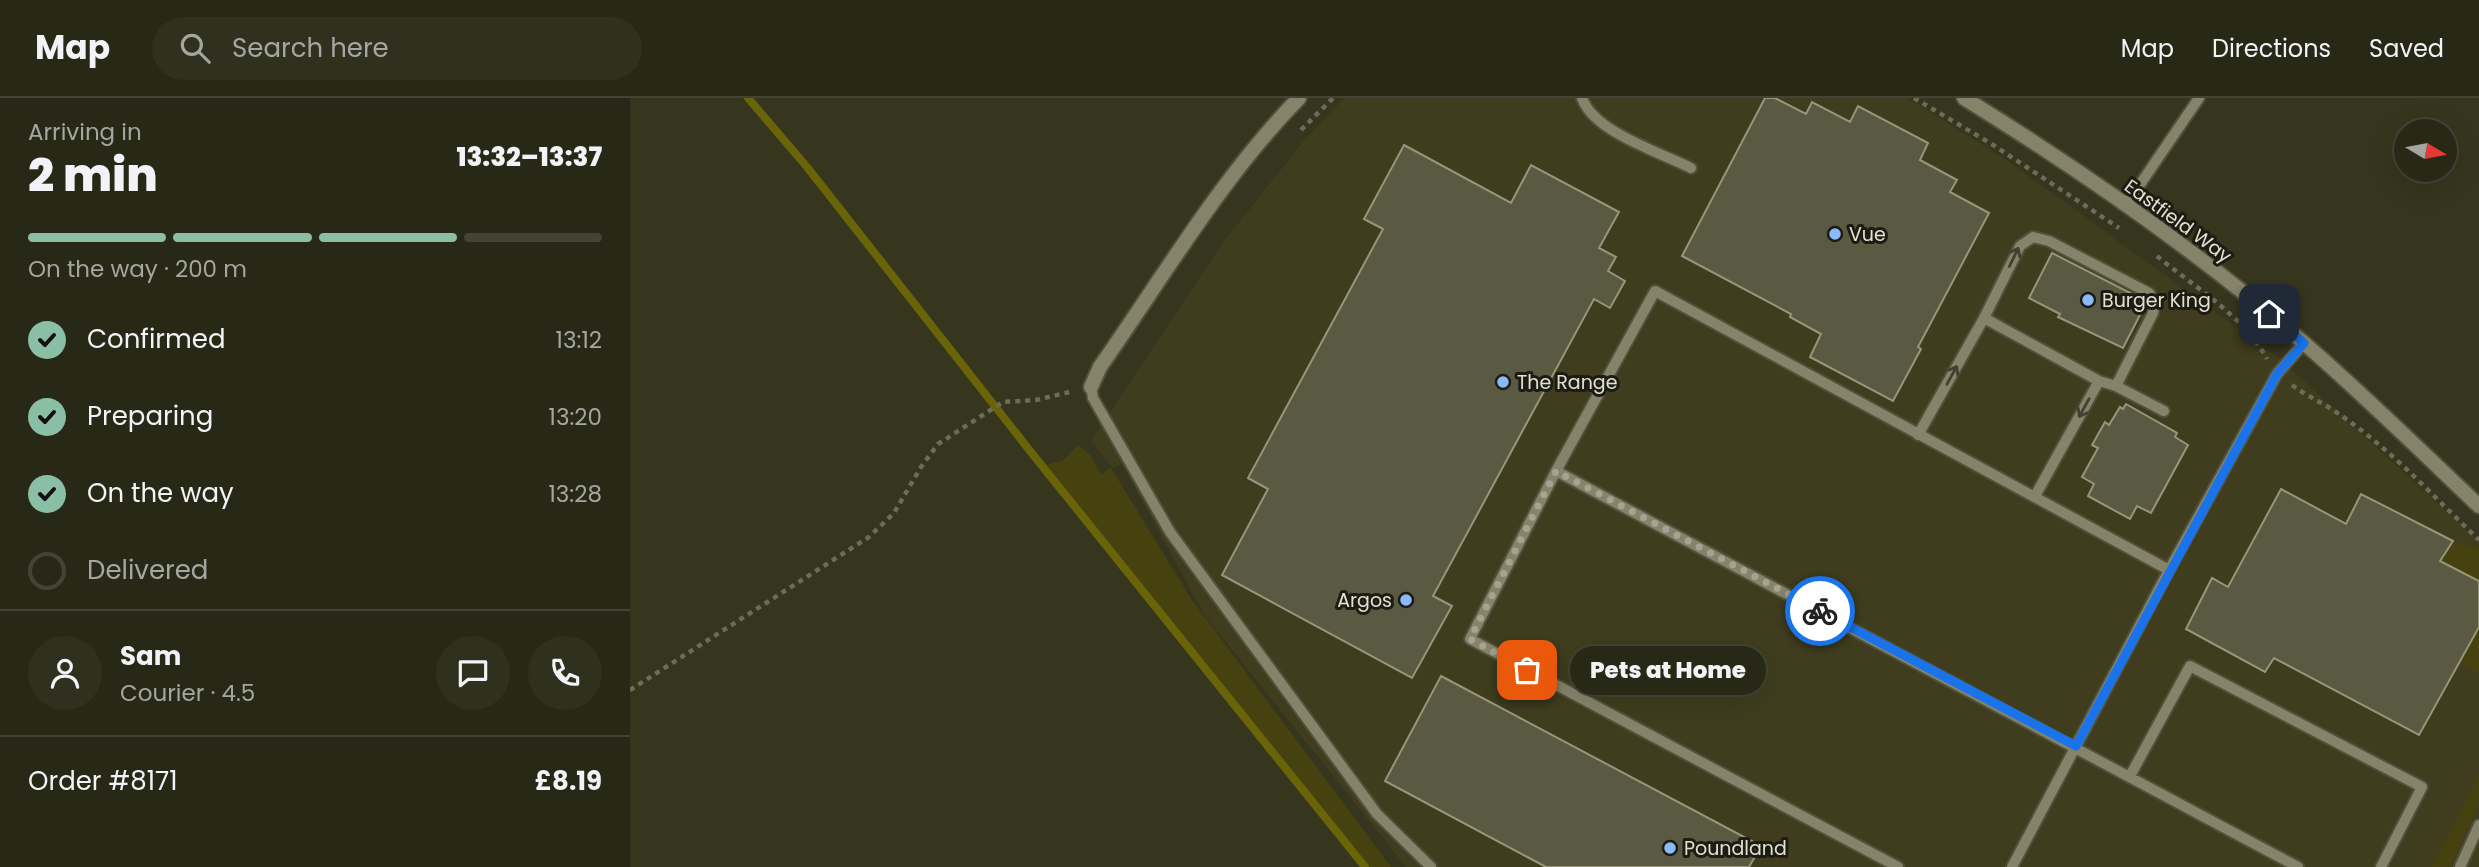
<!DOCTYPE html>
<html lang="en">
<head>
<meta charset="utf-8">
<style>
  :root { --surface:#282816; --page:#30301f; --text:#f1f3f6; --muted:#a5a6a1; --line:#444435; --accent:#8abfa5 }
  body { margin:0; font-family:Poppins,sans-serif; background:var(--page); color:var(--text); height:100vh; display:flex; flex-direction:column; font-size:26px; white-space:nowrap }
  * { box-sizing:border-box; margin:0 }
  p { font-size:23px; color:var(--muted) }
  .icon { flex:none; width:38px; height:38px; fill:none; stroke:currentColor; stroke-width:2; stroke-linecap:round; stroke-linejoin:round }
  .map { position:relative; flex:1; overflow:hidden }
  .details { display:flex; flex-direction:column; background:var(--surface); width:630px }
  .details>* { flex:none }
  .needle { width:46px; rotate:100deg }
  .controls { position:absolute; left:1764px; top:21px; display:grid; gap:14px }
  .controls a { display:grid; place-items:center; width:63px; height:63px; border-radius:50%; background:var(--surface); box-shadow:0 7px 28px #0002,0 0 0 2px var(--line); font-size:35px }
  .pin { position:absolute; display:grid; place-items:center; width:60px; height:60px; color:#fff; margin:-30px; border-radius:14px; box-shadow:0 4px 10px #0006 }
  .courier { position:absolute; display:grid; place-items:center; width:70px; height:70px; margin:-35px; border:5px solid #1a73e8; border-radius:50%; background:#fff; color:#222; box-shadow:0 2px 9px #0007 }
  .bubble { position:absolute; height:49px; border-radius:24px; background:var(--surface); box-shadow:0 7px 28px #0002,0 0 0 2px var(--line); font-size:23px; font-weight:800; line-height:49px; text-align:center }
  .headline em { font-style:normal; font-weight:800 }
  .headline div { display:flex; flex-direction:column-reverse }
  .headline { display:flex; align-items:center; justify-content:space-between; height:119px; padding:0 28px }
  h1 { font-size:46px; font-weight:800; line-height:52px }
  .bar { display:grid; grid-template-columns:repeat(4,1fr); gap:10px 7px; align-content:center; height:84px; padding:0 28px }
  .bar i { height:9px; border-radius:5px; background:var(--line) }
  .bar .current { background:var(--accent) }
  .bar p { grid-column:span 4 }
  .line { display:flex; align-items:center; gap:18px; padding:0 28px; border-top:2px solid var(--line) }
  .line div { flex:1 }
  .round { display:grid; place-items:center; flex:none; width:74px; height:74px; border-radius:37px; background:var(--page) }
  ol { padding:0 28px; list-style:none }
  li { display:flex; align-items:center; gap:21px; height:77px }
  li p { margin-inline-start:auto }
  li .icon { padding:7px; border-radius:50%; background:var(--accent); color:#111; stroke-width:4 }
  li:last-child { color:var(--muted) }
  li i { width:38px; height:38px; border:4px solid var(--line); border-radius:50% }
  header { display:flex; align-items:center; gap:42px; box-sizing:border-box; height:98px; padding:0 35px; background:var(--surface); border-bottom:2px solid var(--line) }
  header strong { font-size:33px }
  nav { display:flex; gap:38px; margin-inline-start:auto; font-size:24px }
  .search { width:490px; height:63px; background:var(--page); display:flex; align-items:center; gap:18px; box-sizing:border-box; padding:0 24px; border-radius:38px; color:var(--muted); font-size:26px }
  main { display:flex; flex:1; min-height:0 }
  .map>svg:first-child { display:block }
  .built { fill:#3f3d1e }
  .green { fill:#464210 }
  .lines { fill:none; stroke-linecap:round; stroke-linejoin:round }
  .stream { stroke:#6a6409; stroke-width:8 }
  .building { fill:#5a5941; stroke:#97967b; stroke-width:2 }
  .service-casing { stroke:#51503b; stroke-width:14 }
  .minor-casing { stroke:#51503b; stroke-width:18 }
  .path { stroke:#6d6c58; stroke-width:4.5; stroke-dasharray:5 5; stroke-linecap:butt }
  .service { stroke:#85846a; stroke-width:10 }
  .minor { stroke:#85846a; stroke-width:14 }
  .oneway { stroke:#414031 }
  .done { stroke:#a5a493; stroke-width:7; stroke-dasharray:0 12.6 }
  .route { stroke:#1a73e8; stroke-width:9 }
  .poi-dot { fill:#88bafc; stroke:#1d1c12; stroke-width:2.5 }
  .labels { text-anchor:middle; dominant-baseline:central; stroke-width:6; stroke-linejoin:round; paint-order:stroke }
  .street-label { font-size:19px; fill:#e1e0d2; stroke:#1d1c12 }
  .poi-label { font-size:19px; fill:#e1e0d2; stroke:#1d1c12; text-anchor:start }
</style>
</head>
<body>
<header>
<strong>Map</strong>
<div class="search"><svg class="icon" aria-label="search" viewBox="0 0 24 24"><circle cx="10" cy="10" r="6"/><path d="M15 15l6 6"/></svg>Search here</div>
<nav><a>Map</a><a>Directions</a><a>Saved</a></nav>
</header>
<main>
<section class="details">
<div class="headline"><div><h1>2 min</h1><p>Arriving in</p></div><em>13:32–13:37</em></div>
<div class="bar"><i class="current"></i><i class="current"></i><i class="current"></i><i></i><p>On the way · 200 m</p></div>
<ol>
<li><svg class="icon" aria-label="check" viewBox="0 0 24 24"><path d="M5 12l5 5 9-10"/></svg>Confirmed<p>13:12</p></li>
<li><svg class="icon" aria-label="check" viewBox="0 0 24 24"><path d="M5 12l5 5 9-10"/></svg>Preparing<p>13:20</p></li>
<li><svg class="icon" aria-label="check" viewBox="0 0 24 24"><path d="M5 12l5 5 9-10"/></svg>On the way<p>13:28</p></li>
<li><i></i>Delivered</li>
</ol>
<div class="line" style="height:126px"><a class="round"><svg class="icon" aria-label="person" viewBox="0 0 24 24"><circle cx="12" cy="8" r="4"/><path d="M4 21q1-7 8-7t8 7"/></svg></a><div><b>Sam</b><p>Courier · 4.5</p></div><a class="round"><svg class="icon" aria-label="chat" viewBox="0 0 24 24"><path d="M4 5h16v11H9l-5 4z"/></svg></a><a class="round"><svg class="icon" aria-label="phone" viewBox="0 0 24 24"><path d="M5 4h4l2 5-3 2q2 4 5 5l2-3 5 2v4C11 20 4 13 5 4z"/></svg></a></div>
<div class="line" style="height:91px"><div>Order #8171</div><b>£8.19</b></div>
</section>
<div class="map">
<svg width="1849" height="769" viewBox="0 0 1849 769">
  <rect width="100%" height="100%" fill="#36351e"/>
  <path class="built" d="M714,0H1278L1381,65L1650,261L1849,443V769H776L575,518L492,366L483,370L461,343L595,142L672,45Z"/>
  <path class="green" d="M448,347L460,357L471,376L481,370L562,502L761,769H731L416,367L434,362Z
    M1823,443L1849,451V483L1810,463Z
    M1849,529V576L1830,565Z
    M1849,677V706L1820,769H1802Z"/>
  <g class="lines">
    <path class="stream" d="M118,0L177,69L404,358L735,769"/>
  </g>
  <path class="building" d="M1135,0H1145L1176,16L1182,4L1220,24L1228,8L1298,45L1290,62L1327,82L1320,94L1359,115L1288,249L1291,251L1263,303L1180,259L1191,236L1160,219L1161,216L1052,158Z
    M774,47L881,105L901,67L989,114L969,150L986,159L978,173L995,183L980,210L964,201L803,498L822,508L782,580L592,477L638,391L618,380L753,131L734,121Z
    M1422,155L1514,202L1516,205L1493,250L1428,219L1430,216L1399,200Z
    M1496,306L1547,335L1545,339L1558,347L1521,415L1507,408L1500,421L1458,398L1464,386L1452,379L1468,350L1462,347L1475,324L1479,327L1490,309L1493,311Z
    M1651,391L1716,426L1731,396L1823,443L1810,463L1849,483V529L1789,637L1644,560L1635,574L1556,531L1582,480L1598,489Z
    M811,578L1131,748L1119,769H916L755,683Z"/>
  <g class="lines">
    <g class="service-casing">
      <path id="service" d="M952,0C964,34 1029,54 1061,70
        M1496,107L1569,0
        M1354,220L1390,148L1403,139L1419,143L1519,195L1525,204L1523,215L1486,288
        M1469,283L1486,288L1534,313
        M461,289L463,300L540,434L747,716L801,769
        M1288,337L1354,220L1469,283L1405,398
        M926,373L1668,769
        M1500,678L1560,568L1792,689L1751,769
        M1268,769L840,541L926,373L1025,193L1539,472
        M1382,769L1539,472L1647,276L1674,245
        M1830,769L1849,727"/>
    </g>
    <g class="minor-casing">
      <path id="minor" d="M1334,0C1452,73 1569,154 1674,245C1734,297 1791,353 1849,408
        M461,289L470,269C534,178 591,80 669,0"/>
    </g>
    <path class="path" d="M1284,0L1360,45L1489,130
      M671,32L703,0
      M1527,158C1564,189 1614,218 1637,261
      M1662,287C1675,297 1689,303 1703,312C1757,347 1803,398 1849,442
      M0,592L239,439L264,415L291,369L308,346L373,304L406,302L444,293"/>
    <use href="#service" class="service"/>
    <use href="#minor" class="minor"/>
  </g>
  <defs><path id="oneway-shaft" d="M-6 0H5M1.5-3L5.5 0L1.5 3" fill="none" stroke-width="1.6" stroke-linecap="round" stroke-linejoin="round" transform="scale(1.75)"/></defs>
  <g class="oneway">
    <use href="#oneway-shaft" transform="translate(1384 159) rotate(-64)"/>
    <use href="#oneway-shaft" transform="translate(1322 277) rotate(-61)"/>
    <use href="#oneway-shaft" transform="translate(1454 310) rotate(119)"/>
  </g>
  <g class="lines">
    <path class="done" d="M897,572L840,541L926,373L1190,513"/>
    <path class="route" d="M1190,513L1446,648L1647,276L1674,245L1639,216"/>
  </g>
  <g class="poi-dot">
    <circle cx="1205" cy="136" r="7"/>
    <circle cx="1458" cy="202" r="7"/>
    <circle cx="873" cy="284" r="7"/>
    <circle cx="776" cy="502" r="7"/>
    <circle cx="1040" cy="750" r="7"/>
  </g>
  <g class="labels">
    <g class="street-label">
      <text transform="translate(1548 123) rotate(36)">Eastfield Way</text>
    </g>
    <g class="poi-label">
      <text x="1219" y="136">Vue</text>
      <text x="1472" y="202">Burger King</text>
      <text x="887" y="284">The Range</text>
      <text x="762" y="502" text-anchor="end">Argos</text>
      <text x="1054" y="750">Poundland</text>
    </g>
  </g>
</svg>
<div class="controls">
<a><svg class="needle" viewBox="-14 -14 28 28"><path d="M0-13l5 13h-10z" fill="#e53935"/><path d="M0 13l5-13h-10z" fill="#a5a6a1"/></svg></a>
</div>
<div class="pin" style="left:897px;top:572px;background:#ea580c"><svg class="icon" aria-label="bag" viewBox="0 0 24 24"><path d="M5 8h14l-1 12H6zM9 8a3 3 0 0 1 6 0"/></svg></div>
<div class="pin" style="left:1639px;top:216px;background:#1f2937"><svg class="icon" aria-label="home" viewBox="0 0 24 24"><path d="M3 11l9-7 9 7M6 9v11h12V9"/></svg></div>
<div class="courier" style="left:1190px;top:513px"><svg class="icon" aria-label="bike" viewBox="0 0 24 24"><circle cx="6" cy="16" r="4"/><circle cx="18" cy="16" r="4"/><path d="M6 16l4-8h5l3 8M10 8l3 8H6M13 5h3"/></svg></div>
<div class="bubble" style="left:940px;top:548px;width:196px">Pets at Home</div>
</div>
</main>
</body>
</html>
